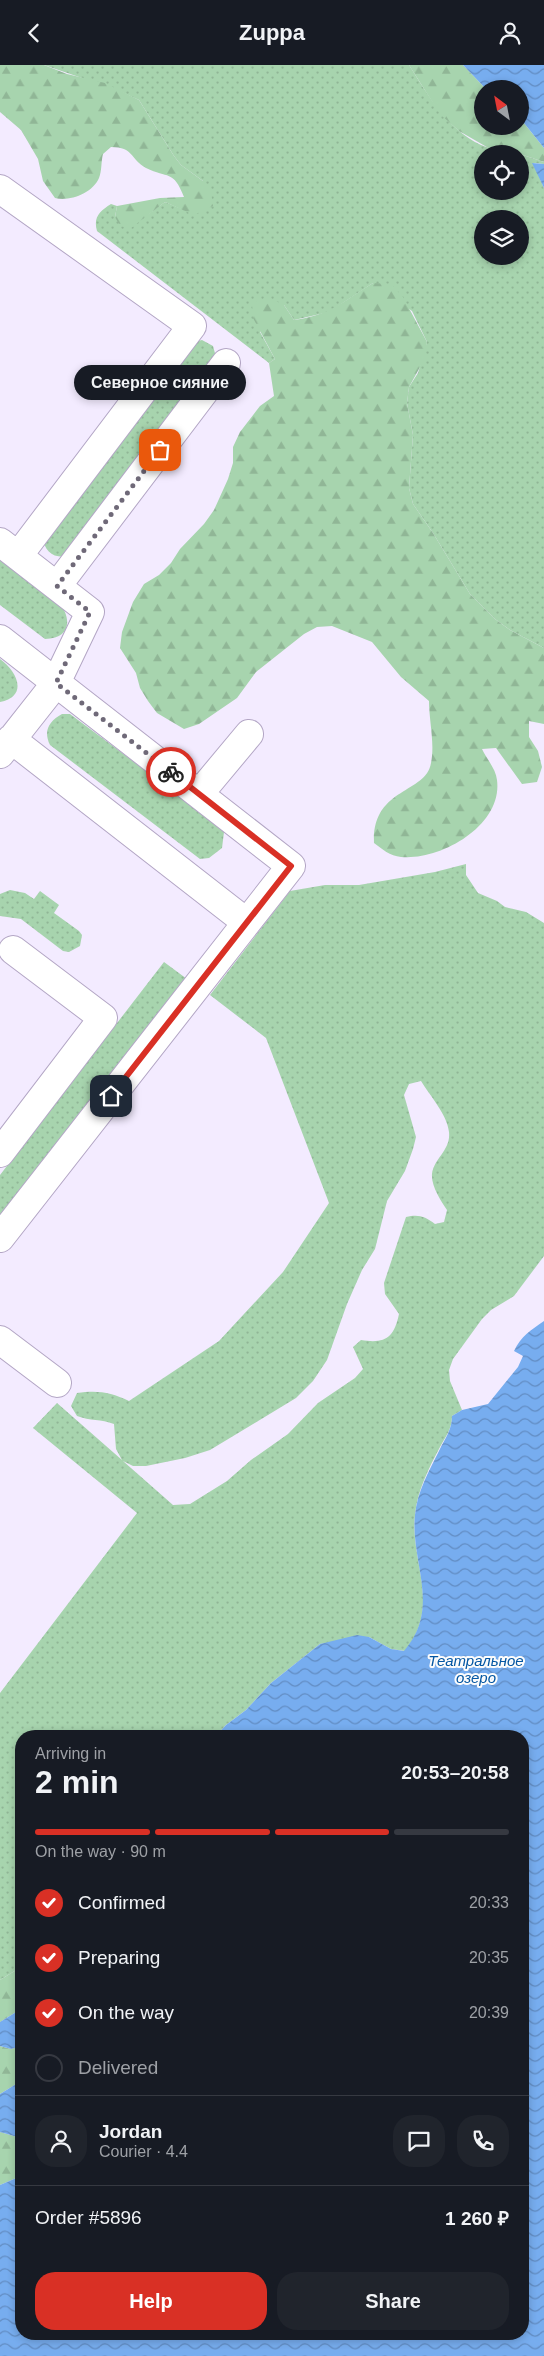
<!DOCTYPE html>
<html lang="en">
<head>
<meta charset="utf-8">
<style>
  :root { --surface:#171b24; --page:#20242c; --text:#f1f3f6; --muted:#9ea1a6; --line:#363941; --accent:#d93025 }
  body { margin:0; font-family:Helvetica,sans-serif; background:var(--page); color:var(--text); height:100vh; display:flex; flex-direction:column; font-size:19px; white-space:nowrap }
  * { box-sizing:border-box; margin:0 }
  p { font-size:16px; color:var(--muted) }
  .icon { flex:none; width:28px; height:28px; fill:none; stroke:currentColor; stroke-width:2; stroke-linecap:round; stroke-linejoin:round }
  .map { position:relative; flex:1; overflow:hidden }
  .panel { position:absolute; left:15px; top:1665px; width:514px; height:610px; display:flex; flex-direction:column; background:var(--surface); border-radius:20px; box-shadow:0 2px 8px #0003 }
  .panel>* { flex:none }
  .needle { width:32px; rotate:328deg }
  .tools { position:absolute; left:474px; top:15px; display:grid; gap:10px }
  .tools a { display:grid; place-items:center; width:55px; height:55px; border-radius:50%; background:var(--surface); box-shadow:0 2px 8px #0003; font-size:25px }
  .pin { position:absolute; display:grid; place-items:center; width:42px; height:42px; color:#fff; margin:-21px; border-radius:10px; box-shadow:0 2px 8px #0006 }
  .courier { position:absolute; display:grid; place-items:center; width:50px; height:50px; margin:-25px; border:4px solid #d93025; border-radius:50%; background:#fff; color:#222; box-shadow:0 1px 6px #0007 }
  .bubble { position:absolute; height:35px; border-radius:18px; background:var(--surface); box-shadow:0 2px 8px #0003; font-size:16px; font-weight:600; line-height:35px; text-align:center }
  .head em { font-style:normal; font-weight:600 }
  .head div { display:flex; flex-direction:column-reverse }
  .head { display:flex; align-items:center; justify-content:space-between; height:85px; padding:0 20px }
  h1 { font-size:32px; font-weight:600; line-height:38px }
  .bar { display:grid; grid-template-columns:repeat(4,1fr); gap:8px 5px; align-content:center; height:60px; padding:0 20px }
  .bar i { height:6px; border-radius:4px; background:var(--line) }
  .bar .active { background:var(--accent) }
  .bar p { grid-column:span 4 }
  .line { display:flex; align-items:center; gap:12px; padding:0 20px; border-top:1px solid var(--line) }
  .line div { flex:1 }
  .round { display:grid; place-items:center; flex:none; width:52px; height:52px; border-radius:20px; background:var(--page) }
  ol { padding:0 20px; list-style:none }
  li { display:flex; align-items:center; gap:15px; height:55px }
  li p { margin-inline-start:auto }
  li .icon { padding:5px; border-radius:50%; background:var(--accent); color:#fff; stroke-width:4 }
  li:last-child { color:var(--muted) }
  li i { width:28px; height:28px; border:2px solid var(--line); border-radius:50% }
  .cta { display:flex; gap:10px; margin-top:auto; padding:10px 20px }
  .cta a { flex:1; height:58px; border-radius:20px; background:var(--accent); color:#fff; font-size:20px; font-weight:600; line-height:58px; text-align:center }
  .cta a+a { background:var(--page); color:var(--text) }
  header { display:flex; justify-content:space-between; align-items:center; height:65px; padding:0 20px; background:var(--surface); font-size:22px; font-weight:600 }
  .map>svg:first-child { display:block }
  .grass { fill:url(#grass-dots); fill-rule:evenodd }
  .forest { fill:url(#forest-firs) }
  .water { fill:url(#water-waves) }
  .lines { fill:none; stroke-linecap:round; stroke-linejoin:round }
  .minor-casing { stroke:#b3a6c5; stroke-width:30 }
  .minor { stroke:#fff; stroke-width:28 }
  .done { stroke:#6f6978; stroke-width:5; stroke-dasharray:0 9 }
  .route { stroke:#d93025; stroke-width:6 }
  .labels { text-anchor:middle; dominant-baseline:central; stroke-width:4; stroke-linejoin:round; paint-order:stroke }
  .water-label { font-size:15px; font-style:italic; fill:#0557a3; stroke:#fcfcfc }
</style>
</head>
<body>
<header><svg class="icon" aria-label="back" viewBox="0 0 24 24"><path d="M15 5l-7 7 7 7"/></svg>Zuppa<svg class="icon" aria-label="person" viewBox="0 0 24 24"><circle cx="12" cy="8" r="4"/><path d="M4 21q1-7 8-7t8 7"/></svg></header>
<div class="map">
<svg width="544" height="2291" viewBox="0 0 544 2291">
  <defs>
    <pattern id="grass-dots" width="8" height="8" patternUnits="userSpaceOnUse" patternTransform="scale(1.25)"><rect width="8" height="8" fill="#a7d4ae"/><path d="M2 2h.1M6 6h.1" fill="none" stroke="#90b696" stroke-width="1.8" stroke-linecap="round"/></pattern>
    <pattern id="forest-firs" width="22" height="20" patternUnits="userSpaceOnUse" patternTransform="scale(1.25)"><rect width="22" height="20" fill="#a7d4ae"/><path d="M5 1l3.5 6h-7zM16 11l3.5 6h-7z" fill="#90b696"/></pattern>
    <pattern id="water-waves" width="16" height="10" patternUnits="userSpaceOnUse" patternTransform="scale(1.25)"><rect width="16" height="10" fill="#77adef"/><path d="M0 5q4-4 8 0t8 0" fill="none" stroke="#628cc2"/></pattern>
  </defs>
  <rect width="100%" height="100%" fill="#f3ebff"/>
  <path class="grass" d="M44,0H409C429,31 446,63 481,80C492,85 507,85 518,89H482V126H520V89L544,97V99L533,98L544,123V583L510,565L495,554L470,529L433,468L413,439L409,423L413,370L407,338L409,322L418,308L427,277L412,246L373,218L329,247L294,255L284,240L260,267L275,294L269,298L97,166C93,152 100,146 111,139L117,141L115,152L147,150L165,137L194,149L203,116L181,100L174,91L139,35L117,25ZM482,154H520V191H482Z
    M202,275L213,281L216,292L69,491C54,494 44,487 43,472L194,277Z
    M0,491L59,537C72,554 71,573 45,574L0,540Z
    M0,594C17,606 29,631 0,637Z
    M62,649H70L216,758L224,767L222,783L209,793L200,794L50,680C43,666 49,656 62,649Z
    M466,799V810L478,828L497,836L505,842L526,847L544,858V1191L514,1231L491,1245L482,1254L453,1294L449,1305L450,1316L462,1345L452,1351C452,1364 446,1371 440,1382C429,1403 417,1426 415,1450C410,1499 442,1539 405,1586L391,1584L369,1572L320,1579L271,1618L246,1645L226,1660L216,1671H21V1902L0,1915V1628L137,1448L33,1363L57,1338L122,1395L116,1384L114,1359C101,1354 90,1356 77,1351L71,1341L77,1328C97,1325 111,1327 129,1336L219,1276L283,1207L329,1138L266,973L210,930L290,826L325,820H359L435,807ZM421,1016C430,1031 447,1049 449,1067C451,1085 434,1093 432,1109C431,1121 441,1136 447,1145L444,1157L435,1159C425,1151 418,1149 406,1152L384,1218L385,1229L399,1249C394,1273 385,1279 361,1275L353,1282L363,1304L355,1313L318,1338L288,1369L251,1395L227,1416L190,1439L173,1440L123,1396L133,1401H146L185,1393L210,1385L296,1333L313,1316L327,1295L347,1239L362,1205L375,1184L387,1136L405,1106L413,1084L416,1072L404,1030L409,1019Z
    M10,825L25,828L34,834L40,826L59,840L54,848L79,866L82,870L80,881L69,887L63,886L21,854L0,851V829Z
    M164,897L187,914L0,1153V1110Z"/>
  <path class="forest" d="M0,0H44L67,9L105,18L139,35L174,91L181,100L203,116L211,128L213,141L194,150L165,137L131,163L120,161L115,152L117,141L160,133L184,132C173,104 168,114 146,103C130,94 134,82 111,82L103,89C101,96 102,106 99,113C93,128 69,137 55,133L43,116L38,94L21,65L0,47Z
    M409,0H463L486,24H482V61H520V53L544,83V97L520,89H504L492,85L459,66L440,49Z
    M373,218L391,219L403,232L427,277L425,293L409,322L407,338L413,370L409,423L413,439L433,468L470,529L495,554L510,565L544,583V659L529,656V672L538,686L542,702L537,717L522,719L496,683L482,684C486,693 496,704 497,715C503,761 440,796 401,792C390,791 382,784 374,778C372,722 426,729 431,698C435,678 429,656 429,636L401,612L372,577L332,561L317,562L304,569L256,607L237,633L199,659L184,664L157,648L148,636L140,623L136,608L120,583L122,567L133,537L144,519L159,510L171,498L180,484L204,459L214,445L228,414L233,398V382L240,367L260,341L274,331L269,298L275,294L253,253L252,238L268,232L284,240L294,255C331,250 342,237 373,218Z
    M21,1902V1944L0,1957V1915Z
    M0,1981L11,1984L21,1981V2016L0,2029Z
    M0,2067L21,2073V2111L0,2120Z"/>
  <path class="water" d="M463,0H544V83L520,53V24H486Z
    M532,98L544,99V123Z
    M544,1256V2291H0V2120L21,2111V2269H522V1671H216L226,1660L246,1645L271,1618L320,1579L357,1570L369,1572L391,1584L404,1586C442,1542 410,1498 415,1450C417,1427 429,1406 439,1386C445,1373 452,1365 452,1351L462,1345L488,1339L518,1302L523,1291L514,1286C521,1271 531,1265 544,1256Z
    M21,1944V1981L11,1984L0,1981V1957Z
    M21,2016V2073L0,2067V2029Z"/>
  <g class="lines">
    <g class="minor-casing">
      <path id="minor" d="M0,124L192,261L18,491
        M0,477L90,547L56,618L0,689
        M57,521L226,298
        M0,574L291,801L0,1173
        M11,674L246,857
        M199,729L249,669
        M0,1088L103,953L13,885
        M0,1275L57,1318"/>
    </g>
    <use href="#minor" class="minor"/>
  </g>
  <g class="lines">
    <path class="done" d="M160,385L57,521L90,547L56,618L171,707"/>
    <path class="route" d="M111,1031L291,801L171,707"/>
  </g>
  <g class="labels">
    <g class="water-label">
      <text x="476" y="1595">Театральное<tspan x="476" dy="17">озеро</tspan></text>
    </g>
  </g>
</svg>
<div class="tools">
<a><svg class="needle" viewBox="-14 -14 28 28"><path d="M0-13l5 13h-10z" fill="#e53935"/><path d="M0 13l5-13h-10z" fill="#9ea1a6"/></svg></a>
<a><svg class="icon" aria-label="locate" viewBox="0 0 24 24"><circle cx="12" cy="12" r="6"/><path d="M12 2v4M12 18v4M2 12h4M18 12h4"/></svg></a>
<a><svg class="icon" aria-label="layers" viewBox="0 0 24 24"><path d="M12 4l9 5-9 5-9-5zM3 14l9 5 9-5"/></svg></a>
</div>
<div class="pin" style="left:160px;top:385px;background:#ea580c"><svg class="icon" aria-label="bag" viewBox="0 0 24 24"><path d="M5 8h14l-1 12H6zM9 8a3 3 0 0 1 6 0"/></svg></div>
<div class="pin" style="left:111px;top:1031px;background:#1f2937"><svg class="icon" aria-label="home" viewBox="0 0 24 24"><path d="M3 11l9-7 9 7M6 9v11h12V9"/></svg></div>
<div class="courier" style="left:171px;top:707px"><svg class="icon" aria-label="bike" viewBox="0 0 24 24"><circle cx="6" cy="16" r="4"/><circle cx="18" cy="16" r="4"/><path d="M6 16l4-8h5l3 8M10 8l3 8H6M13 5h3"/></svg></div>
<div class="bubble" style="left:74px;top:300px;width:172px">Северное сияние</div>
<section class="panel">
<div class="head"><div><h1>2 min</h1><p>Arriving in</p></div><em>20:53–20:58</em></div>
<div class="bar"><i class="active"></i><i class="active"></i><i class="active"></i><i></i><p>On the way · 90 m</p></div>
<ol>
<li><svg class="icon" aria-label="check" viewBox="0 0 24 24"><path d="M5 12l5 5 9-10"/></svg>Confirmed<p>20:33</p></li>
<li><svg class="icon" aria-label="check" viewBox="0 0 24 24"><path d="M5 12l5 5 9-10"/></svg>Preparing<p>20:35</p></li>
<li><svg class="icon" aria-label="check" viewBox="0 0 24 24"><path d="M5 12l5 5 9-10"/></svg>On the way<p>20:39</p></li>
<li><i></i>Delivered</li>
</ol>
<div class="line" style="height:90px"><a class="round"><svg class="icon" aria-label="person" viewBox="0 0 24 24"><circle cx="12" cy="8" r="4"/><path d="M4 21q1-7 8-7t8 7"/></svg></a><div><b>Jordan</b><p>Courier · 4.4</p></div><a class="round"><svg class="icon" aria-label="chat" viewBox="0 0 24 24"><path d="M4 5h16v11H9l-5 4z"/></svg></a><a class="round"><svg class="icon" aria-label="phone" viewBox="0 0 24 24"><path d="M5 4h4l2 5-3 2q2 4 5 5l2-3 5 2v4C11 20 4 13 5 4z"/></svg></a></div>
<div class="line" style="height:65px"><div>Order #5896</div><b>1 260 ₽</b></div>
<div class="cta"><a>Help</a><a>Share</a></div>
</section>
</div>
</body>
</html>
